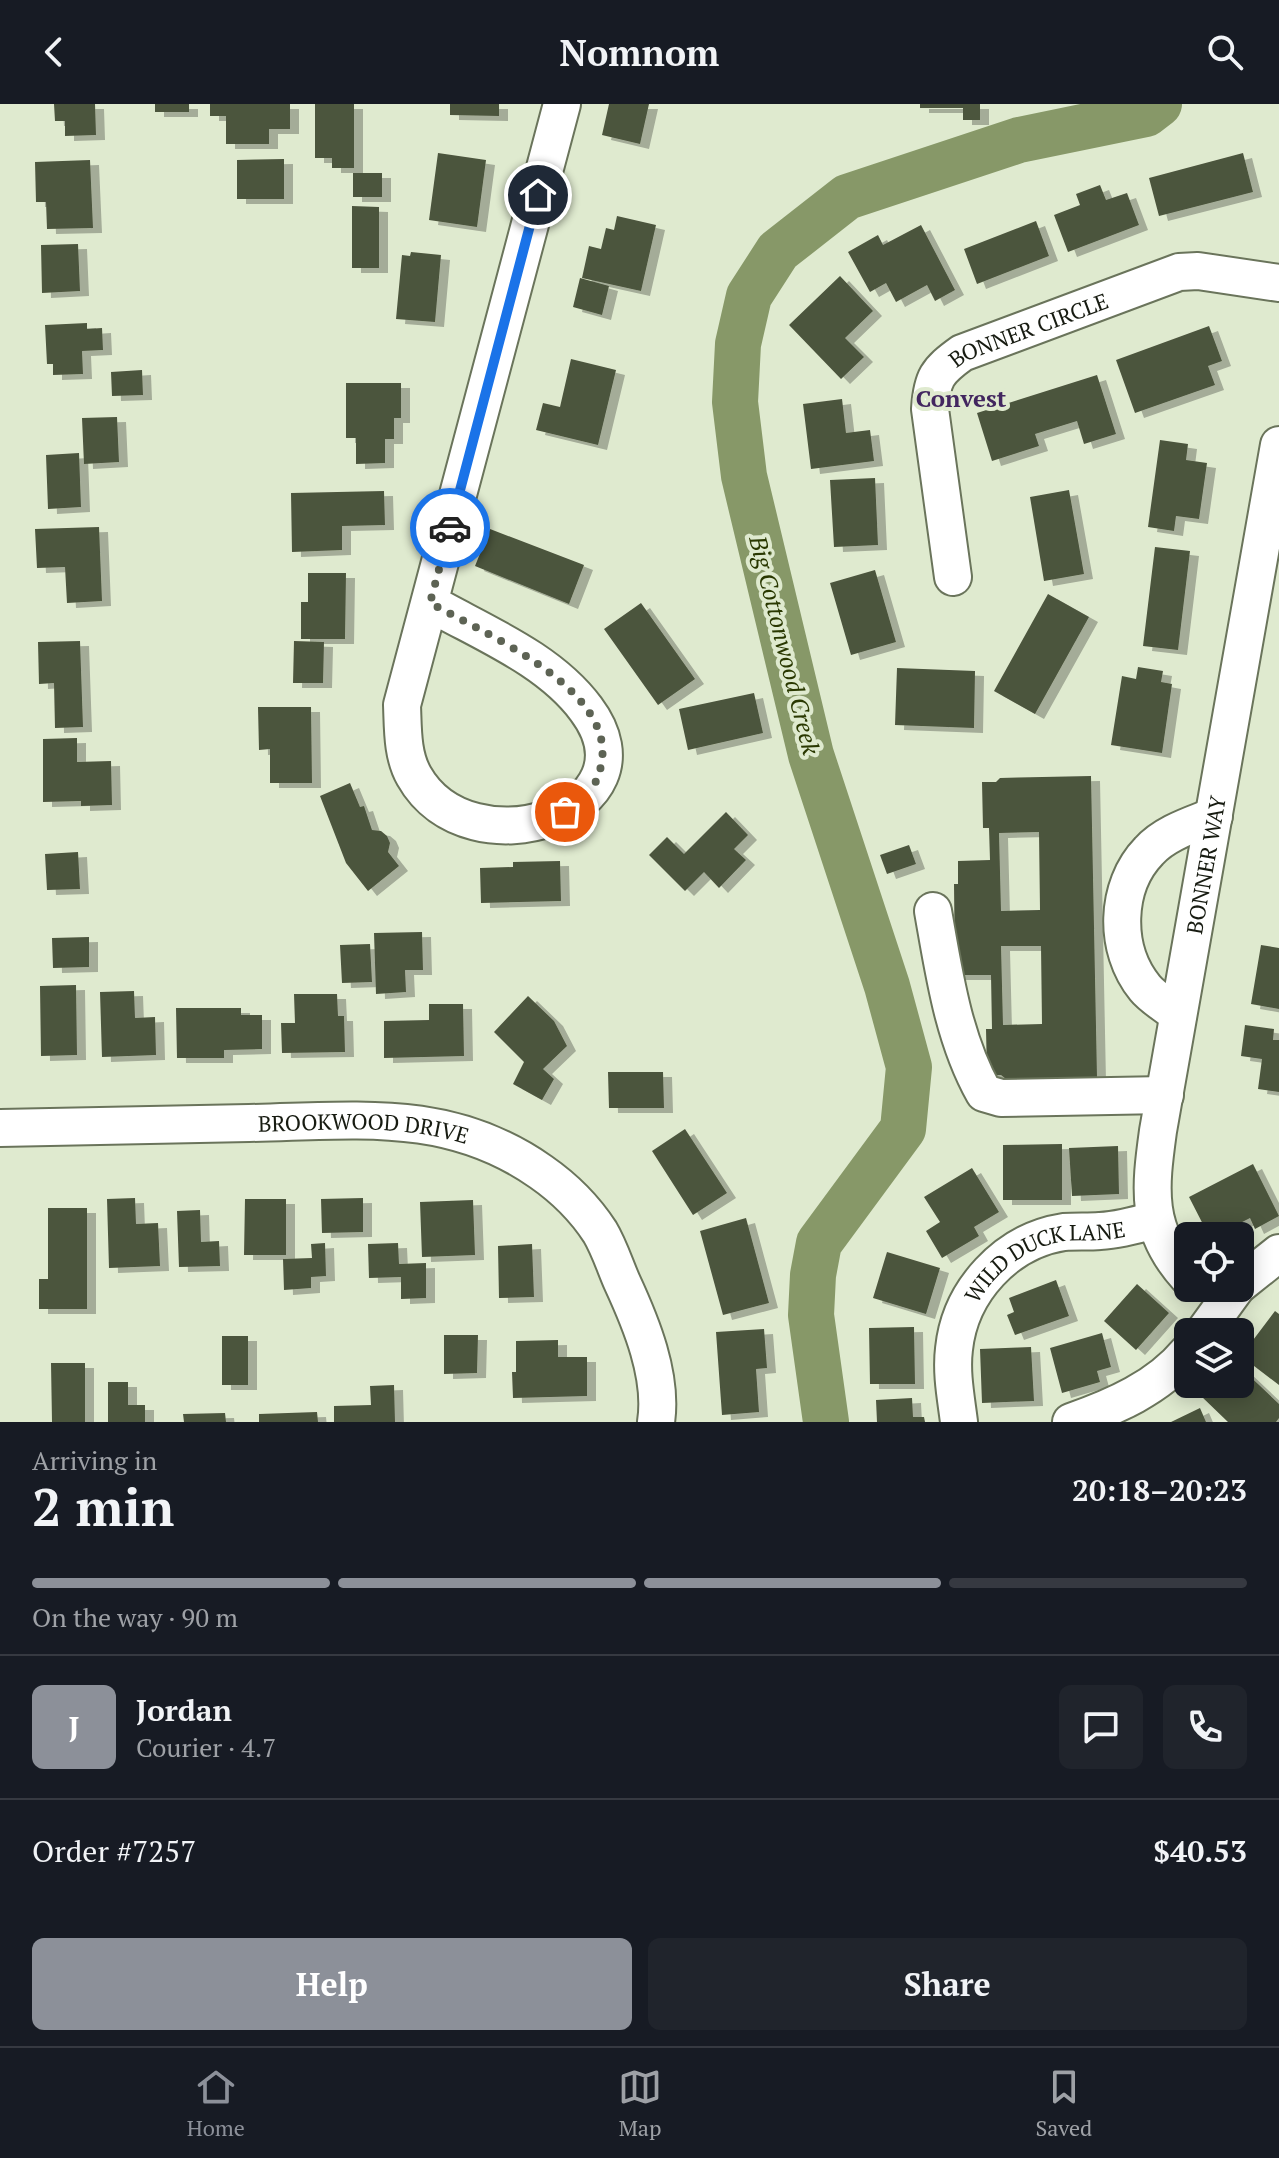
<!DOCTYPE html>
<html lang="en">
<head>
<meta charset="utf-8">
<style>
  :root { --surface:#171b24; --page:#20242c; --text:#f1f3f6; --muted:#9ea1a6; --line:#363941; --accent:#8c9099 }
  body { margin:0; font-family:"PT Serif",serif; background:var(--page); color:var(--text); height:100vh; display:flex; flex-direction:column; font-size:30px; white-space:nowrap }
  * { box-sizing:border-box; margin:0 }
  p { font-size:26px; color:var(--muted) }
  .icon { flex:none; width:44px; height:44px; fill:none; stroke:currentColor; stroke-width:2; stroke-linecap:round; stroke-linejoin:round }
  .map { position:relative; height:1318px; overflow:hidden }
  .sheet { display:flex; flex-direction:column; background:var(--surface); flex:1 }
  .sheet>* { flex:none }
  .buttons { position:absolute; left:1174px; top:1118px; display:grid; gap:16px }
  .buttons a { display:grid; place-items:center; width:80px; height:80px; border-radius:12px; background:var(--surface); box-shadow:0 4px 20px #0003; font-size:40px }
  .pin { position:absolute; display:grid; place-items:center; width:68px; height:68px; color:#fff; margin:-34px; border:4px solid #fff; border-radius:50%; box-shadow:0 2px 8px #0007 }
  .courier { position:absolute; display:grid; place-items:center; width:80px; height:80px; margin:-40px; border:6px solid #1a73e8; border-radius:50%; background:#fff; color:#222; box-shadow:0 2px 10px #0007 }
  .head em { font-style:normal; font-weight:700 }
  .head div { display:flex; flex-direction:column-reverse }
  .head { display:flex; align-items:center; justify-content:space-between; height:136px; padding:0 32px }
  h1 { font-size:52px; font-weight:700; line-height:60px }
  .bar { display:grid; grid-template-columns:repeat(4,1fr); gap:12px 8px; align-content:center; height:96px; padding:0 32px }
  .bar i { height:10px; border-radius:6px; background:var(--line) }
  .bar .current { background:var(--accent) }
  .bar p { grid-column:span 4 }
  .line { display:flex; align-items:center; gap:20px; padding:0 32px; border-top:2px solid var(--line) }
  .line div { flex:1 }
  .round { display:grid; place-items:center; flex:none; width:84px; height:84px; border-radius:12px; background:var(--page) }
  .cta { display:flex; gap:16px; margin-top:auto; padding:16px 32px }
  .cta a { flex:1; height:92px; border-radius:12px; background:var(--accent); color:#fff; font-size:32px; font-weight:700; line-height:92px; text-align:center }
  .cta a+a { background:var(--page); color:var(--text) }
  header { display:flex; justify-content:space-between; align-items:center; height:104px; padding:0 32px; background:var(--surface); font-size:36px; font-weight:700 }
  .tab-bar { display:flex; justify-content:space-around; align-items:center; height:112px; border-top:2px solid var(--line); background:var(--surface); font-size:22px; color:var(--muted) }
  .tab-bar a { display:grid; justify-items:center; gap:4px }
  .tab-bar .current { color:var(--accent) }
  .map>svg:first-child { display:block }
  .lines { fill:none; stroke-linecap:round; stroke-linejoin:round }
  .river { stroke:#879868; stroke-width:46 }
  .building { fill:#4c543d; fill-rule:evenodd; filter:url(#shadow) }
  .minor-casing { stroke:#6a745b; stroke-width:40 }
  .minor { stroke:#fff; stroke-width:36 }
  .done { stroke:#5d6354; stroke-width:8; stroke-dasharray:0 14.4 }
  .route { stroke:#1a73e8; stroke-width:10 }
  .labels { text-anchor:middle; dominant-baseline:central; stroke-width:8; stroke-linejoin:round; paint-order:stroke }
  .street-label { font-size:22px; fill:#171b11; stroke:#dfeacf }
  .neighbourhood-label { font-size:24px; font-weight:bold; fill:#42265f; stroke:#dfeacf }
  .water-label { font-size:24px; font-style:italic; fill:#293800; stroke:#dfeacf }
</style>
</head>
<body>
<header><svg class="icon" aria-label="back" viewBox="0 0 24 24"><path d="M15 5l-7 7 7 7"/></svg>Nomnom<svg class="icon" aria-label="search" viewBox="0 0 24 24"><circle cx="10" cy="10" r="6"/><path d="M15 15l6 6"/></svg></header>
<div class="map">
<svg width="1279" height="1318" viewBox="0 0 1279 1318">
  <defs>
    <filter id="shadow"><feDropShadow dx="9" dy="5" stdDeviation="0" flood-color="#0004"/></filter>
  </defs>
  <rect width="100%" height="100%" fill="#dfeacf"/>
  <g class="lines">
    <path class="river" d="M826,1318L811,1211L813,1171L819,1139L903,1025L909,963L887,882L811,651L744,372L735,298L738,240L749,192L778,147L847,93L1019,36L1146,10L1159,0"/>
  </g>
  <path class="building" d="M54,0H95L96,31L65,32V17H55Z
    M155,0H189V8H155Z
    M210,0H290V25H269V40H226V12H210Z
    M315,0H354V64H332V54H315Z
    M450,0H499V12L450,11Z
    M609,0H649L640,40L602,31Z
    M920,0H980V16H963V4H920Z
    M438,49L486,56L477,123L429,116Z
    M1243,49L1253,88L1159,112L1149,74Z
    M284,55V95H237V56Z
    M90,56L93,124L47,125L46,98H36L35,58Z
    M353,69H382V93H353Z
    M1100,81L1106,96L1127,89L1139,121L1068,148L1054,111L1080,101L1076,90Z
    M352,102L379,103V164H352Z
    M617,112L656,121L641,187L582,174L589,142L601,145L606,124L614,126Z
    M1036,117L1049,152L977,180L964,145Z
    M921,121L955,186L935,197L927,181L896,198L886,179L870,188L848,148L878,131L883,141Z
    M78,140L80,187L42,189L41,141Z
    M411,148L441,151L435,218L396,215L402,151L410,152Z
    M840,172L873,207L845,234L864,253L841,275L789,221Z
    M580,174L609,182L602,211L573,203Z
    M87,219V225L102,224L103,246L82,247L83,270L53,271V260H47L45,221Z
    M1209,222L1222,257L1208,262L1215,281L1135,309L1116,256Z
    M571,255L616,266L598,341L536,326L543,299L560,303Z
    M142,266L143,291L112,292L111,268Z
    M1097,271L1116,330L1084,340L1077,317L1035,330L1039,342L992,357L977,309Z
    M346,279H401V314H394V335H385V359L356,360V334H346Z
    M842,295L846,329L870,326L874,357L811,365L803,300Z
    M117,313L119,358L84,360L82,314Z
    M1160,336L1188,340L1186,356L1207,359L1199,415L1176,412L1174,427L1148,423Z
    M79,349L81,403L48,405L46,351Z
    M875,374L878,441L834,443L830,376Z
    M1069,386L1084,470L1044,477L1030,393Z
    M384,387L385,421L342,422V446L292,448L291,389Z
    M99,423L102,497L67,499L65,463L37,464L35,425Z
    M490,425L584,461L569,500L475,462Z
    M1155,443L1190,447L1178,546L1143,542Z
    M875,466L896,538L851,551L830,479Z
    M308,469H346L345,535H301V498H308Z
    M1048,490L1089,513L1035,610L994,587Z
    M641,499L695,575L658,601L604,525Z
    M80,537L83,623L55,624L54,579L39,580L38,538Z
    M294,537L324,538L323,579H293Z
    M1138,563L1163,567L1161,578L1172,580L1162,649L1111,641L1122,572L1136,575Z
    M897,564L975,567L974,624L895,621Z
    M754,589L763,629L688,646L679,605Z
    M258,603H311L312,679H270V645L259,646Z
    M77,634V658L111,657L112,701L81,702V697L43,698V635Z
    M1091,672L1097,973L1006,975L1001,971H987L986,925H992L991,871H955L954,780H958V757L990,756L989,724H983L982,678H996L1000,674ZM1039,728L1040,806L1001,807L999,729ZM1001,842H1041L1042,920L1003,921Z
    M350,679L360,703L364,702L372,726L381,727L387,732L390,739L388,748L399,762L368,787L346,759L320,692Z
    M726,708L748,731L734,745L746,756L719,784L704,768L685,787L649,751L667,733L684,750Z
    M909,741L916,760L887,770L880,751Z
    M78,748L80,785L47,786L45,750Z
    M560,757L561,797L481,799L480,764L513,763V758Z
    M422,828L423,866H405L406,888L376,890L374,829Z
    M89,833V863L53,864L52,834Z
    M370,840L372,878L342,879L340,841Z
    M1261,841L1279,844V905L1251,900Z
    M76,881L77,951L41,952L40,882Z
    M134,887L135,914L155,913L156,951L102,953L100,888Z
    M294,890H337L338,912H344L345,948L282,949L281,919H295Z
    M528,892L554,917L567,942L543,965L554,975L542,996L513,980L524,958L494,928Z
    M429,900H463L464,952L384,954V917L429,916Z
    M176,904H241V911H262V945L224,946V954H177Z
    M1245,921L1274,925L1273,936H1279V988L1258,985L1262,955L1241,952Z
    M608,968H663L664,1004H609Z
    M685,1025L727,1089L693,1111L652,1047Z
    M1062,1040V1096H1003V1041Z
    M1118,1042L1119,1090L1072,1092L1069,1044Z
    M1253,1060L1279,1112L1255,1125L1250,1114L1215,1132H1209L1189,1093Z
    M972,1064L999,1108L974,1123L979,1132L942,1154L926,1127L940,1118L924,1093Z
    M135,1094L136,1120L158,1119L160,1162L109,1164L107,1095Z
    M363,1094V1128L322,1129L321,1095Z
    M245,1095H286V1151H244Z
    M473,1096L475,1151L422,1153L420,1098Z
    M48,1104H87V1205H39V1175H48Z
    M200,1106L201,1138L219,1137L220,1162L179,1163L177,1107Z
    M746,1114L769,1199L723,1211L700,1127Z
    M325,1139L326,1172L311,1173V1184L284,1186L283,1155L312,1154L311,1140Z
    M398,1139L399,1160L426,1159V1194L401,1195V1173L369,1174L368,1140Z
    M532,1140L534,1193L499,1194L498,1142Z
    M887,1148L940,1164L926,1210L873,1194Z
    M1056,1176L1069,1212L1015,1231L1007,1211L1014,1208L1009,1194Z
    M1137,1180L1169,1209L1136,1246L1104,1217Z
    M1275,1207L1279,1210V1281L1241,1252Z
    M914,1223L915,1280H870L869,1224Z
    M764,1225L767,1264L756,1265L759,1308L722,1311L716,1228Z
    M1102,1229L1111,1263L1097,1267L1100,1278L1062,1289L1050,1244Z
    M444,1231H478L477,1269L444,1270Z
    M222,1232H248V1281H222Z
    M558,1236V1253H587V1292L513,1294L512,1268H516V1237Z
    M1031,1243L1034,1297L982,1299L980,1245Z
    M51,1259H85V1318H52Z
    M1240,1263L1279,1300V1314L1276,1318H1228L1201,1292L1212,1280H1240Z
    M108,1278H128V1301H145V1318H108Z
    M394,1281L395,1318H334V1302L371,1301L370,1282Z
    M912,1294L913,1313H924L925,1318H877L876,1296Z
    M1200,1304L1206,1318H1171Z
    M317,1308L318,1318H259V1310Z
    M225,1309L226,1318H184L183,1310Z"/>
  <g class="lines">
    <g class="minor-casing">
      <g id="minor">
        <path id="s1" d="M953,473L930,305C932,274 937,267 962,249L1179,168L1198,167L1279,179"/>
        <path d="M430,499C483,529 549,555 586,605C663,707 470,771 414,672C402,651 403,625 402,601L562,0"/>
        <path d="M933,807C944,869 953,934 984,989L1001,994L1165,991"/>
        <path d="M1178,911C1168,902 1153,894 1145,884C1113,845 1115,782 1149,747C1165,729 1192,721 1214,712"/>
        <path id="s2" d="M0,1024C83,1023 166,1021 249,1019C355,1017 449,1003 541,1068C564,1084 585,1105 600,1128C609,1143 615,1162 622,1178C641,1219 663,1272 656,1318"/>
        <path id="s3" d="M1188,1173C1145,1126 1150,1085 1158,1027L1279,341"/>
        <path d="M1240,1180L1279,1149"/>
        <path d="M1204,1228L1236,1184"/>
        <path id="s4" d="M959,1318C956,1294 951,1269 954,1245C960,1187 1006,1137 1064,1128C1076,1127 1088,1128 1100,1127C1119,1126 1137,1121 1154,1116"/>
        <path d="M1071,1318C1114,1303 1158,1284 1188,1248"/>
      </g>
    </g>
    <use href="#minor" class="minor"/>
  </g>
  <g class="lines">
    <path class="done" d="M450,424L430,499C482,528 612,583 602,656C598,683 587,693 565,708"/>
    <path class="route" d="M450,424L538,91"/>
  </g>
  <g class="labels">
    <g class="street-label">
      <text stroke="none"><textPath href="#s1" startOffset="308">BONNER CIRCLE</textPath></text>
      <text stroke="none"><textPath href="#s3" startOffset="426">BONNER WAY</textPath></text>
      <text stroke="none"><textPath href="#s2" startOffset="364">BROOKWOOD DRIVE</textPath></text>
      <text stroke="none"><textPath href="#s4" startOffset="216">WILD DUCK LANE</textPath></text>
    </g>
    <g class="neighbourhood-label">
      <text x="961" y="294">Convest</text>
    </g>
    <g class="water-label">
      <text transform="translate(785 541) rotate(76)">Big Cottonwood Creek</text>
    </g>
  </g>
</svg>
<div class="buttons">
<a><svg class="icon" aria-label="locate" viewBox="0 0 24 24"><circle cx="12" cy="12" r="6"/><path d="M12 2v4M12 18v4M2 12h4M18 12h4"/></svg></a>
<a><svg class="icon" aria-label="layers" viewBox="0 0 24 24"><path d="M12 4l9 5-9 5-9-5zM3 14l9 5 9-5"/></svg></a>
</div>
<div class="pin" style="left:565px;top:708px;background:#ea580c"><svg class="icon" aria-label="bag" viewBox="0 0 24 24"><path d="M5 8h14l-1 12H6zM9 8a3 3 0 0 1 6 0"/></svg></div>
<div class="pin" style="left:538px;top:91px;background:#1f2937"><svg class="icon" aria-label="home" viewBox="0 0 24 24"><path d="M3 11l9-7 9 7M6 9v11h12V9"/></svg></div>
<div class="courier" style="left:450px;top:424px"><svg class="icon" aria-label="car" viewBox="0 0 24 24"><path d="M5 17H2v-5l4-1 3-4h7l3 4 3 1v5h-3M9 17h6M6 11h13"/><circle cx="7" cy="17" r="2"/><circle cx="17" cy="17" r="2"/></svg></div>
</div>
<section class="sheet">
<div class="head"><div><h1>2 min</h1><p>Arriving in</p></div><em>20:18–20:23</em></div>
<div class="bar"><i class="current"></i><i class="current"></i><i class="current"></i><i></i><p>On the way · 90 m</p></div>
<div class="line" style="height:144px"><b class="round" style="background:var(--accent);color:#fff">J</b><div><b>Jordan</b><p>Courier · 4.7</p></div><a class="round"><svg class="icon" aria-label="chat" viewBox="0 0 24 24"><path d="M4 5h16v11H9l-5 4z"/></svg></a><a class="round"><svg class="icon" aria-label="phone" viewBox="0 0 24 24"><path d="M5 4h4l2 5-3 2q2 4 5 5l2-3 5 2v4C11 20 4 13 5 4z"/></svg></a></div>
<div class="line" style="height:104px"><div>Order #7257</div><b>$40.53</b></div>
<div class="cta"><a>Help</a><a>Share</a></div>
</section>
<nav class="tab-bar">
<a class="current"><svg class="icon" aria-label="home" viewBox="0 0 24 24"><path d="M3 11l9-7 9 7M6 9v11h12V9"/></svg>Home</a>
<a><svg class="icon" aria-label="map" viewBox="0 0 24 24"><path d="M3 6l6-2 6 2 6-2v14l-6 2-6-2-6 2zM9 4v14M15 6v14"/></svg>Map</a>
<a><svg class="icon" aria-label="saved" viewBox="0 0 24 24"><path d="M7 4h10v16l-5-4-5 4z"/></svg>Saved</a>
</nav>
</body>
</html>
